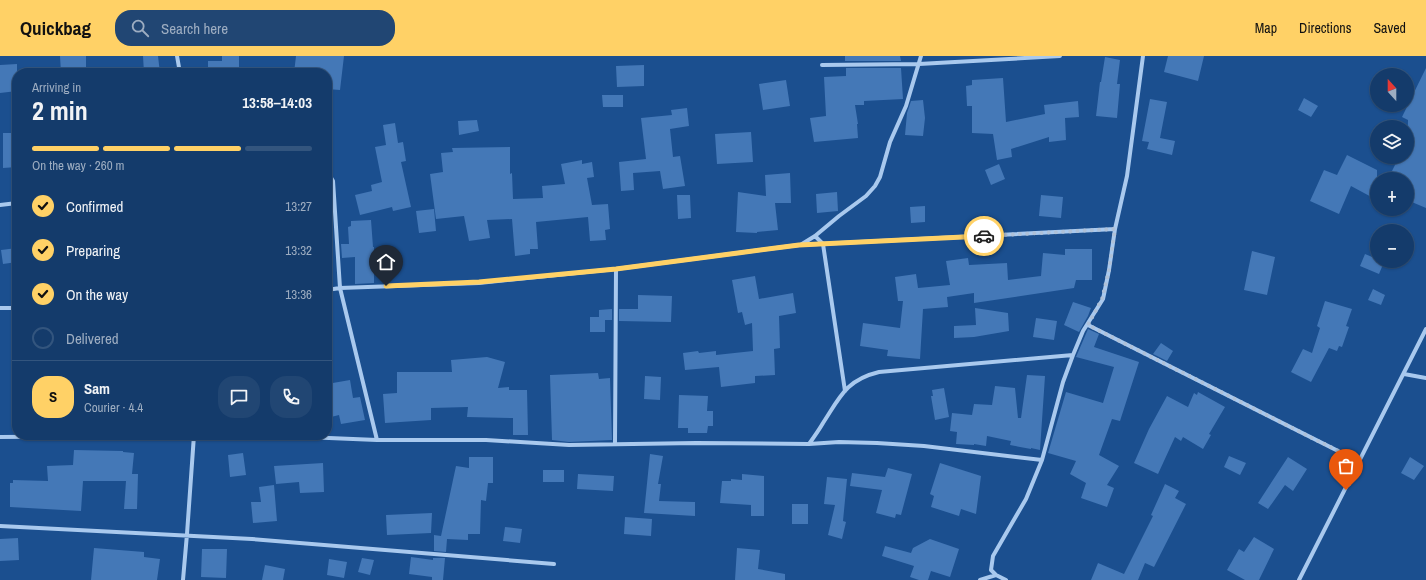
<!DOCTYPE html>
<html lang="en">
<head>
<meta charset="utf-8">
<style>
  :root { --surface:#143b6b; --page:#214673; --text:#f1f3f6; --muted:#9dadc1; --line:#33557e; --accent:#ffd166 }
  body { margin:0; font-family:"Archivo Narrow",sans-serif; background:var(--page); color:var(--text); height:100vh; display:flex; flex-direction:column; font-size:15px; white-space:nowrap }
  * { box-sizing:border-box; margin:0 }
  p { font-size:13px; color:var(--muted) }
  .icon { flex:none; width:22px; height:22px; fill:none; stroke:currentColor; stroke-width:2; stroke-linecap:round; stroke-linejoin:round }
  .map { position:relative; flex:1; overflow:hidden }
  .side { position:absolute; left:12px; top:12px; width:320px; height:372px; display:flex; flex-direction:column; background:var(--surface); border-radius:16px; box-shadow:0 1px 3px #0004,0 0 0 1px var(--line) }
  .side>* { flex:none }
  .needle { width:26px; rotate:339deg }
  .fabs { position:absolute; left:1370px; top:12px; display:grid; gap:8px }
  .fabs a { display:grid; place-items:center; width:44px; height:44px; border-radius:50%; background:var(--surface); box-shadow:0 1px 3px #0004,0 0 0 1px var(--line); font-size:20px }
  .pin { position:absolute; display:grid; place-items:center; width:34px; height:34px; color:#fff; margin:-41px -17px; border-radius:50% 50% 50% 0; rotate:-45deg; box-shadow:0 0 4px #0007 }
  .pin .icon { rotate:45deg }
  .courier { position:absolute; display:grid; place-items:center; width:40px; height:40px; margin:-20px; border:3px solid #ffd166; border-radius:50%; background:#fff; color:#222; box-shadow:0 1px 5px #0007 }
  .headline em { font-style:normal; font-weight:800 }
  .headline div { display:flex; flex-direction:column-reverse }
  .headline { display:flex; align-items:center; justify-content:space-between; height:68px; padding:0 20px }
  h1 { font-size:26px; font-weight:800; line-height:30px }
  .bar { display:grid; grid-template-columns:repeat(4,1fr); gap:6px 4px; align-content:center; height:48px; padding:0 20px }
  .bar i { height:5px; border-radius:3px; background:var(--line) }
  .bar .active { background:var(--accent) }
  .bar p { grid-column:span 4 }
  .line { display:flex; align-items:center; gap:10px; padding:0 20px; border-top:1px solid var(--line) }
  .line div { flex:1 }
  .round { display:grid; place-items:center; flex:none; width:42px; height:42px; border-radius:16px; background:var(--page) }
  ol { padding:0 20px; list-style:none }
  li { display:flex; align-items:center; gap:12px; height:44px }
  li p { margin-inline-start:auto }
  li .icon { padding:4px; border-radius:50%; background:var(--accent); color:#111; stroke-width:4 }
  li:last-child { color:var(--muted) }
  li i { width:22px; height:22px; border:2px solid var(--line); border-radius:50% }
  header { display:flex; align-items:center; gap:24px; box-sizing:border-box; height:56px; padding:0 20px; background:var(--accent); color:#111 }
  header strong { font-size:19px }
  nav { display:flex; gap:22px; margin-inline-start:auto; font-size:14px }
  .search { width:280px; height:36px; background:var(--page); display:flex; align-items:center; gap:10px; box-sizing:border-box; padding:0 14px; border-radius:16px; color:var(--muted); font-size:15px }
  .map>svg:first-child { display:block }
  .building { fill:#4478b7 }
  .lines { fill:none; stroke-linecap:round; stroke-linejoin:round }
  .street { stroke:#a9c9ee; stroke-width:4 }
  .done { stroke:#afc1d8; stroke-width:4; stroke-dasharray:0 7.2 }
  .route { stroke:#ffd166; stroke-width:5 }
</style>
</head>
<body>
<header>
<strong>Quickbag</strong>
<div class="search"><svg class="icon" aria-label="search" viewBox="0 0 24 24"><circle cx="10" cy="10" r="6"/><path d="M15 15l6 6"/></svg>Search here</div>
<nav><a>Map</a><a>Directions</a><a>Saved</a></nav>
</header>
<div class="map">
<svg width="1426" height="524" viewBox="0 0 1426 524">
  <rect width="100%" height="100%" fill="#1b4f8f"/>
  <path class="building" d="M60,0H86V17H61Z
    M143,0H158L160,17H144Z
    M222,0H239V17H208V5H222Z
    M296,0H344L340,34L327,33V17H294Z
    M845,0H900L901,5H845Z
    M1168,0H1204L1198,25L1164,16Z
    M1105,1L1120,4L1117,28H1120L1117,62L1096,60L1100,26H1101Z
    M17,8V35L0,37V9Z
    M644,9V30L617,31L616,10Z
    M846,12H901L903,43L864,45V49H855L858,68H857L858,82L814,86L810,62L826,60L824,21L846,20Z
    M1426,12V152L1407,144V123H1388L1399,101H1407L1408,64L1402,61Z
    M1003,22L1006,66L1045,58L1044,49L1078,45L1079,61L1065,62L1066,84L1049,86V81L1011,93L1012,101L997,104L993,78L972,77V50H967L966,30L972,29V24Z
    M786,24L790,50L763,54L759,28Z
    M602,39H623V51H603Z
    M1304,42L1318,50L1311,61L1298,54Z
    M1150,43L1167,46L1160,82L1175,85L1172,99L1147,93L1149,86L1142,85Z
    M923,44L925,62L923,80L905,79L907,57L911,45Z
    M687,52L689,70L670,73L673,101L680,100L685,130L663,133L660,115L633,117L634,134L621,135L619,106L646,103L641,62L672,59L671,54Z
    M477,64L479,75L459,79L458,65Z
    M395,67L398,87L403,86L406,105L401,106L411,151L393,155L392,151L360,159L355,139L372,135L371,129L382,126L375,91L386,89L383,69Z
    M751,76L753,106L717,108L715,78Z
    M3,77H17V111L3,112Z
    M510,91V118L512,117L513,143L543,142L542,130L565,128L561,108L582,104V108L592,106L594,121L587,122L592,149L608,148L610,173L605,174L606,184L590,185L588,161L536,166L538,193H530V198L515,200L512,163L487,164L490,182L469,185L464,160L436,163L430,118L443,116L441,97L453,96L452,92Z
    M1347,99L1377,114V144L1351,130L1339,158L1310,145L1324,114L1337,119Z
    M999,108L1005,123L991,129L985,114Z
    M790,117L791,147H775L778,174L757,176V177L736,176L738,136L766,140L765,119Z
    M837,136L838,155L817,157L816,138Z
    M677,139H690L691,162L678,163Z
    M1041,139L1063,141L1061,162L1039,160Z
    M925,150V166L911,167L910,151Z
    M434,153L436,175L419,177L416,155Z
    M371,164L373,191H374V227L355,228V201L342,202L341,188H349L348,171L351,170V165Z
    M17,192V206L3,208L1,194Z
    M1065,193H1092V224H1076L1074,232L974,247V237L947,241L948,251L923,253L920,303L887,300L888,294L860,290L863,267L900,272L903,245H898L895,221L916,218L918,232L950,229L946,205L968,202L969,209L1007,207L1008,224L1041,220L1043,197L1065,199Z
    M1252,195L1275,201L1267,239L1244,234Z
    M1365,198L1377,203V205L1384,206L1379,218L1360,210Z
    M755,220L759,243L793,237L796,257L779,260L780,292L774,293L775,319L755,320V327L721,331L719,311L685,314L683,297L698,295L699,297L716,295V299L753,295L752,267L745,269L742,256L738,257L732,224Z
    M1373,233L1385,239L1381,249L1368,244Z
    M638,239L672,240L671,266L619,265V253H638Z
    M1325,245L1352,253L1346,270L1349,271L1342,291L1339,290L1337,295L1329,292L1311,326L1291,316L1303,293L1312,297L1320,272L1317,270Z
    M1073,246L1091,252L1088,260L1079,276L1064,269Z
    M975,252L1008,257L1009,275L974,281L954,282V270L976,269Z
    M612,253V264H605V276H590V261H599V254Z
    M1036,262L1057,265L1054,284L1033,281Z
    M1088,273L1099,278L1094,291L1139,306L1120,365L1112,363L1099,399L1119,410L1107,429L1114,432L1107,451L1081,442L1086,427L1070,418L1076,405L1048,397L1066,336L1103,347L1114,311L1076,301Z
    M1161,287L1173,295L1167,305L1153,298Z
    M487,301L505,306L498,332L509,331V334H527L528,379H513V362L467,361L468,351L431,352V364L385,367L383,338L397,337V316H452L451,304Z
    M598,317L599,323L610,322L612,384L569,386L552,384L550,319Z
    M1027,319L1045,320L1040,394L1031,392V393L1010,389L1011,385L987,380L986,390L974,388V389L956,388L957,376L950,375L952,357L972,359L974,348L992,349L995,330L1015,332L1018,362H1021Z
    M645,320L661,321L660,344L644,343Z
    M350,324L353,342L360,341L365,364L341,368L339,359L331,361L327,342V328Z
    M944,332L949,361L935,364L931,340H933L932,334Z
    M1198,336L1225,351L1209,378L1211,379L1203,393L1183,381L1181,385L1175,381L1158,418L1134,407L1149,373L1167,340L1188,351L1194,337L1197,339Z
    M679,339L708,340L707,355H713V370H708L707,377H688V372H678Z
    M74,394L123,395V396L134,397L132,418H138L137,453H124L126,425H83L81,455L10,451V427H13V424L48,425L47,410L73,409Z
    M243,397L246,419L230,421L228,399Z
    M650,398L663,400L658,428H661L659,445L695,446V460L644,457Z
    M1229,400L1246,407L1240,419L1224,411Z
    M469,401H493V427H488L486,445L481,444L480,478H468V484L447,483L446,496L434,495V479L441,480L456,410L469,412Z
    M1288,401L1307,413L1293,435L1285,429L1268,453L1258,447Z
    M1410,401L1424,410L1414,424L1401,417Z
    M323,407L324,436L300,437L299,426L276,428L274,410Z
    M940,407L981,420L976,458L961,453L959,460L931,451L934,440L930,438Z
    M888,412L912,418L901,459L896,458L895,462L876,457L882,434L850,430L852,417L885,421Z
    M543,414H564V426H543Z
    M578,418L614,420L613,435L577,433Z
    M742,418L764,420V460H751V449L720,447L722,425H731V423L742,424Z
    M827,421L847,423L843,465L846,466L842,483L828,479L835,449L824,448Z
    M1165,428L1179,435L1175,442L1186,448L1154,511L1145,507L1138,524H1091L1098,507L1124,518L1153,460L1151,459Z
    M274,429L277,465L253,467L251,446H261L259,431Z
    M792,448H808V468H792Z
    M432,457L431,477L387,479L386,459Z
    M625,461L652,463L651,480L624,478Z
    M505,471L522,473L520,487L503,485Z
    M1254,481L1274,493L1259,524H1245L1227,514L1239,493L1244,496Z
    M18,482L19,504L0,505V483Z
    M930,483L959,493L950,521L931,515L928,524H919L910,521L914,510L882,500L885,490L911,497L913,492Z
    M94,492L144,496V501L160,503L157,524H91Z
    M737,492L760,494L758,513L785,518V524H735Z
    M202,493H227L226,522L201,521Z
    M411,501L433,504V502H445L443,524H432V521L409,518Z
    M362,502L374,504L370,519L358,516Z
    M329,503L347,506L344,522L327,519Z
    M265,509L285,513L283,524H262Z"/>
  <g class="lines">
    <path class="street" d="M177,0L180,17
      M822,9L919,8L1060,0
      M327,115L333,125L340,232L377,384
      M0,149L17,147
      M815,180L823,188L845,335
      M802,188L815,180L839,160L866,140L875,130L880,121L890,86L906,50L921,0
      M327,234L340,232L479,227L616,213L799,189L1115,173
      M0,252H17
      M1088,269L1360,406
      M1404,318L1426,322
      M0,381L257,379L377,384H486L569,389L696,387L809,388L839,386L877,387L924,390L1042,404
      M615,387L616,213
      M809,388C814,381 819,374 823,367C840,341 846,324 879,316L1073,299
      M0,470L252,483L554,508
      M183,524L187,478L194,379
      M980,524L996,519
      M1006,524L996,519L991,514L993,500L1026,443L1042,404L1063,326L1073,299L1083,275L1103,243L1109,214L1115,173L1127,120L1143,0
      M1299,524L1426,273"/>
  </g>
  <g class="lines">
    <path class="done" d="M984,180L1115,173L1109,214L1102,243L1088,269L1360,406L1346,434"/>
    <path class="route" d="M386,230L479,226L616,213L799,189L984,180"/>
  </g>
</svg>
<div class="fabs">
<a><svg class="needle" viewBox="-14 -14 28 28"><path d="M0-13l5 13h-10z" fill="#e53935"/><path d="M0 13l5-13h-10z" fill="#9dadc1"/></svg></a>
<a><svg class="icon" aria-label="layers" viewBox="0 0 24 24"><path d="M12 4l9 5-9 5-9-5zM3 14l9 5 9-5"/></svg></a>
<a>+</a>
<a>−</a>
</div>
<div class="pin" style="left:1346px;top:434px;background:#ea580c"><svg class="icon" aria-label="bag" viewBox="0 0 24 24"><path d="M5 8h14l-1 12H6zM9 8a3 3 0 0 1 6 0"/></svg></div>
<div class="pin" style="left:386px;top:230px;background:#1f2937"><svg class="icon" aria-label="home" viewBox="0 0 24 24"><path d="M3 11l9-7 9 7M6 9v11h12V9"/></svg></div>
<div class="courier" style="left:984px;top:180px"><svg class="icon" aria-label="car" viewBox="0 0 24 24"><path d="M5 17H2v-5l4-1 3-4h7l3 4 3 1v5h-3M9 17h6M6 11h13"/><circle cx="7" cy="17" r="2"/><circle cx="17" cy="17" r="2"/></svg></div>
<section class="side">
<div class="headline"><div><h1>2 min</h1><p>Arriving in</p></div><em>13:58–14:03</em></div>
<div class="bar"><i class="active"></i><i class="active"></i><i class="active"></i><i></i><p>On the way · 260 m</p></div>
<ol>
<li><svg class="icon" aria-label="check" viewBox="0 0 24 24"><path d="M5 12l5 5 9-10"/></svg>Confirmed<p>13:27</p></li>
<li><svg class="icon" aria-label="check" viewBox="0 0 24 24"><path d="M5 12l5 5 9-10"/></svg>Preparing<p>13:32</p></li>
<li><svg class="icon" aria-label="check" viewBox="0 0 24 24"><path d="M5 12l5 5 9-10"/></svg>On the way<p>13:36</p></li>
<li><i></i>Delivered</li>
</ol>
<div class="line" style="height:72px"><b class="round" style="background:var(--accent);color:#111">S</b><div><b>Sam</b><p>Courier · 4.4</p></div><a class="round"><svg class="icon" aria-label="chat" viewBox="0 0 24 24"><path d="M4 5h16v11H9l-5 4z"/></svg></a><a class="round"><svg class="icon" aria-label="phone" viewBox="0 0 24 24"><path d="M5 4h4l2 5-3 2q2 4 5 5l2-3 5 2v4C11 20 4 13 5 4z"/></svg></a></div>
</section>
</div>
</body>
</html>
